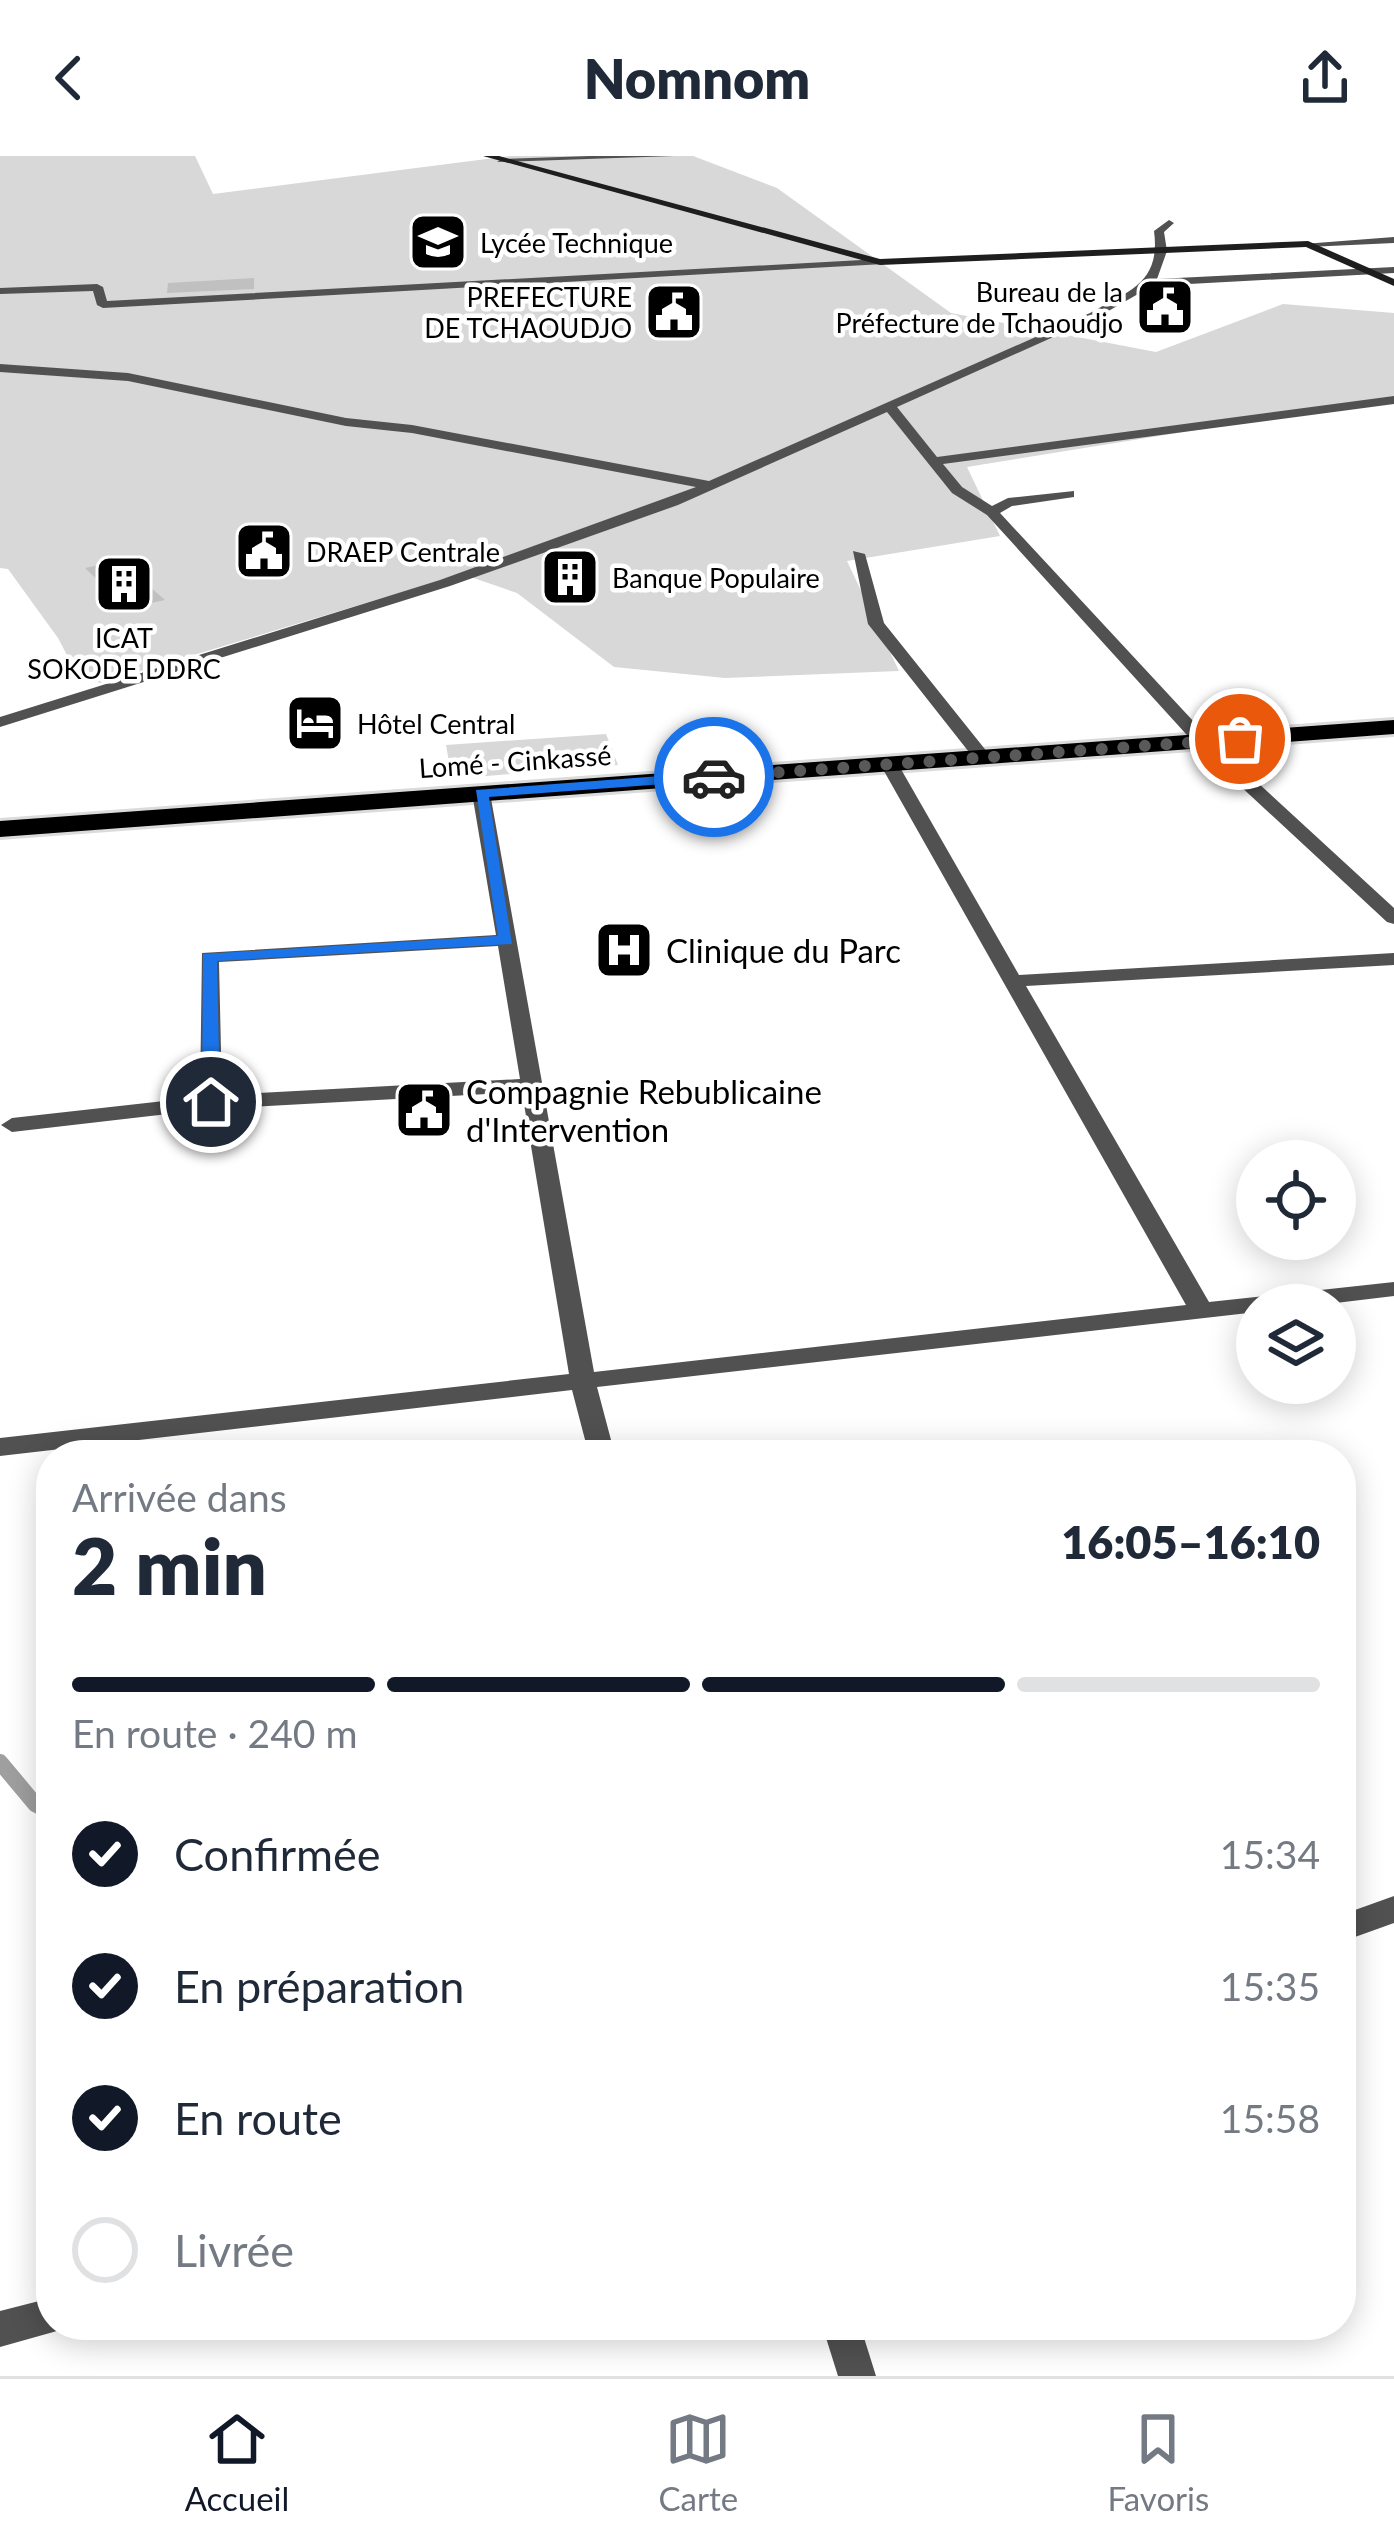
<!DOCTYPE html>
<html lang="fr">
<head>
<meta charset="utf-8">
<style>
  :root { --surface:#fff; --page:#f6f6f7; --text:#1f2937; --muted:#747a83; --line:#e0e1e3; --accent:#111827 }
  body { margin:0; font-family:Lato,sans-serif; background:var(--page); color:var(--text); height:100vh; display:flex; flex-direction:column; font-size:45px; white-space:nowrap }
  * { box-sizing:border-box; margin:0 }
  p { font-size:39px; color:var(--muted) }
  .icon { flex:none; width:66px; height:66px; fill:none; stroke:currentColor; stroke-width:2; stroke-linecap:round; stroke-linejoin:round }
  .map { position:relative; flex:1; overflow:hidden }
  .sheet { position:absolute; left:36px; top:1284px; width:1320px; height:900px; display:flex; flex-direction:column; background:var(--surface); border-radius:48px; box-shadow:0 6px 30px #0003 }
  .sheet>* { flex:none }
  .controls { position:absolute; left:1236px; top:984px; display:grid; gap:24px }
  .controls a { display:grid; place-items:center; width:120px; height:120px; border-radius:50%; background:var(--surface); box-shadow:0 6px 30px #0003; font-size:60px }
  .pin { position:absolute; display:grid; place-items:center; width:102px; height:102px; color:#fff; margin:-51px; border:6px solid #fff; border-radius:50%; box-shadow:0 3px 12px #0007 }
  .courier { position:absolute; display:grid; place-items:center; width:120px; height:120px; margin:-60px; border:9px solid #1a73e8; border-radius:50%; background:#fff; color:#222; box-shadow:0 3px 15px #0007 }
  .headline em { font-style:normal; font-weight:800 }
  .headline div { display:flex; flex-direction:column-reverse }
  .headline { display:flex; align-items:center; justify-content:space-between; height:204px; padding:0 36px }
  h1 { font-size:78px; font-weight:800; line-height:90px }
  .bar { display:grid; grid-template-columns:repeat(4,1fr); gap:18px 12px; align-content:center; height:144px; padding:0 36px }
  .bar i { height:15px; border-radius:9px; background:var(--line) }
  .bar .active { background:var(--accent) }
  .bar p { grid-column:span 4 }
  ol { padding:0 36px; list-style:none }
  li { display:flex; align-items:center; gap:36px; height:132px }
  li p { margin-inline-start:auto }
  li .icon { padding:12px; border-radius:50%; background:var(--accent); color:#fff; stroke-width:4 }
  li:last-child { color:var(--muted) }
  li i { width:66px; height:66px; border:6px solid var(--line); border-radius:50% }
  header { display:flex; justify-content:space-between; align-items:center; height:156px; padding:0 36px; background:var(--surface); font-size:54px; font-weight:800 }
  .menu { display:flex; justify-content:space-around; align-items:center; height:168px; border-top:3px solid var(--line); background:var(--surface); font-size:33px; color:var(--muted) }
  .menu a { display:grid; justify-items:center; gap:6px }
  .menu .active { color:var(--accent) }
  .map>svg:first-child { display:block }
  .green { fill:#d8d8d8 }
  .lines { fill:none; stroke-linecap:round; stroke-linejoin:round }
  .stream { stroke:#9f9f9f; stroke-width:16 }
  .building { fill:#c0c0c0 }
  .trunk-casing { stroke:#dbdbdb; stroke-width:6 }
  .minor { fill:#515151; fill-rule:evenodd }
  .secondary { fill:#1e1e1e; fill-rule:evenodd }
  .trunk { fill:#000; fill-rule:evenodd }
  .route { fill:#1a73e8 }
  .done { stroke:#595959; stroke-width:12; stroke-dasharray:0 21.6 }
  .labels { text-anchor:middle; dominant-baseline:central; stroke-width:9; stroke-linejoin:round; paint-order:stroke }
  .far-poi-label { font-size:27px; fill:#000; stroke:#fff; text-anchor:start }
  .far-street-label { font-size:27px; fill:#000; stroke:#fff }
  .poi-label { font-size:33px; fill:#000; stroke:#fff; text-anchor:start }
</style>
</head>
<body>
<header><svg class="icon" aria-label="back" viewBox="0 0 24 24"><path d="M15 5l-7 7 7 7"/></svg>Nomnom<svg class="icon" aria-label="share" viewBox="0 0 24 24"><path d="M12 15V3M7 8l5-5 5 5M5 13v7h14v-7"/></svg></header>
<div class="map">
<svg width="1394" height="2220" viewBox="0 0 1394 2220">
  <rect width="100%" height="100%" fill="#fff"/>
  <path class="green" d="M0,0H195L213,38L510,0H693L777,32L951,157L1156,196L1283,148L1394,157V242L967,311L1000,380L847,405L899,515L725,522L614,511L517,437L462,418L101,527L79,522L58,482L8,413L0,412Z
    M606,578L618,609L452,623L446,589Z"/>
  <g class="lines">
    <path class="stream" d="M0,1606L35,1648L51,1656"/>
  </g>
  <path class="building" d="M254,122V133L167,137L168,127Z
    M120,405L165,444L127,452L85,412Z"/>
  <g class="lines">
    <g class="trunk-casing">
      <path id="trunk" d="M1394,564V578L0,681V665Z"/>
    </g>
    <path class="minor" d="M591,0H674L497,6L502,3Z
      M1169,64L1174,67L1164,76L1167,95L1157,123L1394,111V117L1152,130L1098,161L897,251L937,301L1394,240V248L943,308L962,331L992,350L1008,342L1074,335V341L1012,350L1000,357L1208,581L1394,752V768L1387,766L1196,589L987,359L952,337L887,256L678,349L450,430L0,571V561L440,424L696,331L412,277L346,270L128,225L0,216V208L128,217L346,262L412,269L709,325L1090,157C1129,135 1161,127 1154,75Z
      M1394,81V87L1308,91L1303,88Z
      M880,103L884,108L103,152L97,149L93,135L0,138V132L97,128L103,131L107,145Z
      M853,395L865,398L884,467L988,597V605H976L868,468Z
      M889,603L898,608L1019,819L1394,797V809L1026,830L1209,1146L1394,1126V1140L1319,1149H1257V1156L597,1231L615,1299H589L572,1234L0,1300V1282L569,1218L522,936L211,953L12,976L1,969L12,962L200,941L202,797L496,779L472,637L481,632L490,637L594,1216L1186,1149L880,608ZM498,790L520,923L222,939L219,806Z
      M1394,1740V1767L1341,1786V1759Z
      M51,2142V2169H66L64,2173L0,2191V2155Z
      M822,2169H860L876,2220H838Z"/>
    <path class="secondary" d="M483,0H499L880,103L1308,85L1394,123V130L1306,91L880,109Z"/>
    <use href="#trunk" class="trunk"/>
  </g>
  <path class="route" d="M714,616L719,624L489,641L512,788L217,805L220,946L211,951L202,946L203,798L498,780L476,634Z"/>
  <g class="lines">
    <path class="done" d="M714,621L1240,583"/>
  </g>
  <defs>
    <g id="school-square" transform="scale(3)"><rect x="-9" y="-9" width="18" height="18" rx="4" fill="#000" stroke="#fff"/><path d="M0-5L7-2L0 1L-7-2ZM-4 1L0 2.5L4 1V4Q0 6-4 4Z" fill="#fff"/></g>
    <g id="civic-square" transform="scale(3)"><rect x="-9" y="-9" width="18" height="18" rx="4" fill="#000" stroke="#fff"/><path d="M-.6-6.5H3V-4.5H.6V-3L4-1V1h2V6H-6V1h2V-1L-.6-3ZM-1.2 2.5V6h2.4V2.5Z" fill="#fff"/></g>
    <g id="building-square" transform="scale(3)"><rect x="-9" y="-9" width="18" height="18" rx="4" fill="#000" stroke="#fff"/><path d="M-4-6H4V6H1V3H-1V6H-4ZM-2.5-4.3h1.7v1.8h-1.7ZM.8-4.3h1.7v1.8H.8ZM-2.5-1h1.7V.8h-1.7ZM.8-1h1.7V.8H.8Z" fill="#fff"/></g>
    <g id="hotel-square" transform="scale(3)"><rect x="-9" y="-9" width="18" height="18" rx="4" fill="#000" stroke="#fff"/><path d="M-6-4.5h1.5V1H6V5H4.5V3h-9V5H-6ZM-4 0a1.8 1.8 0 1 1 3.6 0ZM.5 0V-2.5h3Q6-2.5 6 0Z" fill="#fff"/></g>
    <g id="hospital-square" transform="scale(3)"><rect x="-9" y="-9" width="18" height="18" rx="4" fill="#000" stroke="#fff"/><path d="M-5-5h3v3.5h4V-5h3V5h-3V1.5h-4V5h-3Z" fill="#fff"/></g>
  </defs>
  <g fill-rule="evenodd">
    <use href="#school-square" x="438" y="86"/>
    <use href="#civic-square" x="1165" y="151"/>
    <use href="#civic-square" x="674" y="156"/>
    <use href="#civic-square" x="264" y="395"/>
    <use href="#building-square" x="570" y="421"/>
    <use href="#building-square" x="124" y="428"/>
    <use href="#hotel-square" x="315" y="567"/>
    <use href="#hospital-square" x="624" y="794"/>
    <use href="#civic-square" x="424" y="954"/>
  </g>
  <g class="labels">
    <g class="far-poi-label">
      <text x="480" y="86">Lycée Technique</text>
      <text x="1123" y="135" text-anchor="end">Bureau de la<tspan x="1123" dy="31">Préfecture de Tchaoudjo</tspan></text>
      <text x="632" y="140" text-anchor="end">PREFECTURE<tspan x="632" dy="31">DE TCHAOUDJO</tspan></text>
      <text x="306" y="395">DRAEP Centrale</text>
      <text x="612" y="421">Banque Populaire</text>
      <text x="124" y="481" text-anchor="middle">ICAT<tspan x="124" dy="31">SOKODE DDRC</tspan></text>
      <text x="357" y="567">Hôtel Central</text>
    </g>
    <g class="far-street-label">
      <text transform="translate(515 605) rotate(-4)">Lomé - Cinkassé</text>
    </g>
    <g class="poi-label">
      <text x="666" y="794">Clinique du Parc</text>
      <text x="466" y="935">Compagnie Rebublicaine<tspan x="466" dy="38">d'Intervention</tspan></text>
    </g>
  </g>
</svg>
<div class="controls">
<a><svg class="icon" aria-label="locate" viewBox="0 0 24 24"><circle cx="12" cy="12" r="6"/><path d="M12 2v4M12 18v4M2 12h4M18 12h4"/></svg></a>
<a><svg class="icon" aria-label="layers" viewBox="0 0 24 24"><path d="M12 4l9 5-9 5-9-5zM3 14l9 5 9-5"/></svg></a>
</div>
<div class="pin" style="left:1240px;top:583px;background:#ea580c"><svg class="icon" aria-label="bag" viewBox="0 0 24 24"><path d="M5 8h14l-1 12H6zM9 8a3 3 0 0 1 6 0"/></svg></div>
<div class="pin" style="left:211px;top:946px;background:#1f2937"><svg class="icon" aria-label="home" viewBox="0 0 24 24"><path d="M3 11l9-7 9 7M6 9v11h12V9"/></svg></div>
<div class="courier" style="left:714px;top:621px"><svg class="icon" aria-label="car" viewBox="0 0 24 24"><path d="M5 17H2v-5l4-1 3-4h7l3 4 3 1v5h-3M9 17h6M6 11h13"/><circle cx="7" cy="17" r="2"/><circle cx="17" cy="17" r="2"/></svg></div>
<section class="sheet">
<div class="headline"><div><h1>2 min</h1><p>Arrivée dans</p></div><em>16:05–16:10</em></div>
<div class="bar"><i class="active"></i><i class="active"></i><i class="active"></i><i></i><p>En route · 240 m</p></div>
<ol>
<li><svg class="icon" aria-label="check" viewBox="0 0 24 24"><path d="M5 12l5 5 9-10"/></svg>Confirmée<p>15:34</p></li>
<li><svg class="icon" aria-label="check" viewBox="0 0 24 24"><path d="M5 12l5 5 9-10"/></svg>En préparation<p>15:35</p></li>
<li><svg class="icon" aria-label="check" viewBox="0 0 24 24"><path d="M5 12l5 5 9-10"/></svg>En route<p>15:58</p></li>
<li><i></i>Livrée</li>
</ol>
</section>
</div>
<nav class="menu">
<a class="active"><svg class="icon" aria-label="home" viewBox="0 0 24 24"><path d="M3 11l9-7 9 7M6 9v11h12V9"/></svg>Accueil</a>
<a><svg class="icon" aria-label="map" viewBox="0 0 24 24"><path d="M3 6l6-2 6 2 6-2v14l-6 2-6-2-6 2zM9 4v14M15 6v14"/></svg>Carte</a>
<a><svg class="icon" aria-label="saved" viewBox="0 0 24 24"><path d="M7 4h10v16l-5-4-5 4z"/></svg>Favoris</a>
</nav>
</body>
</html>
